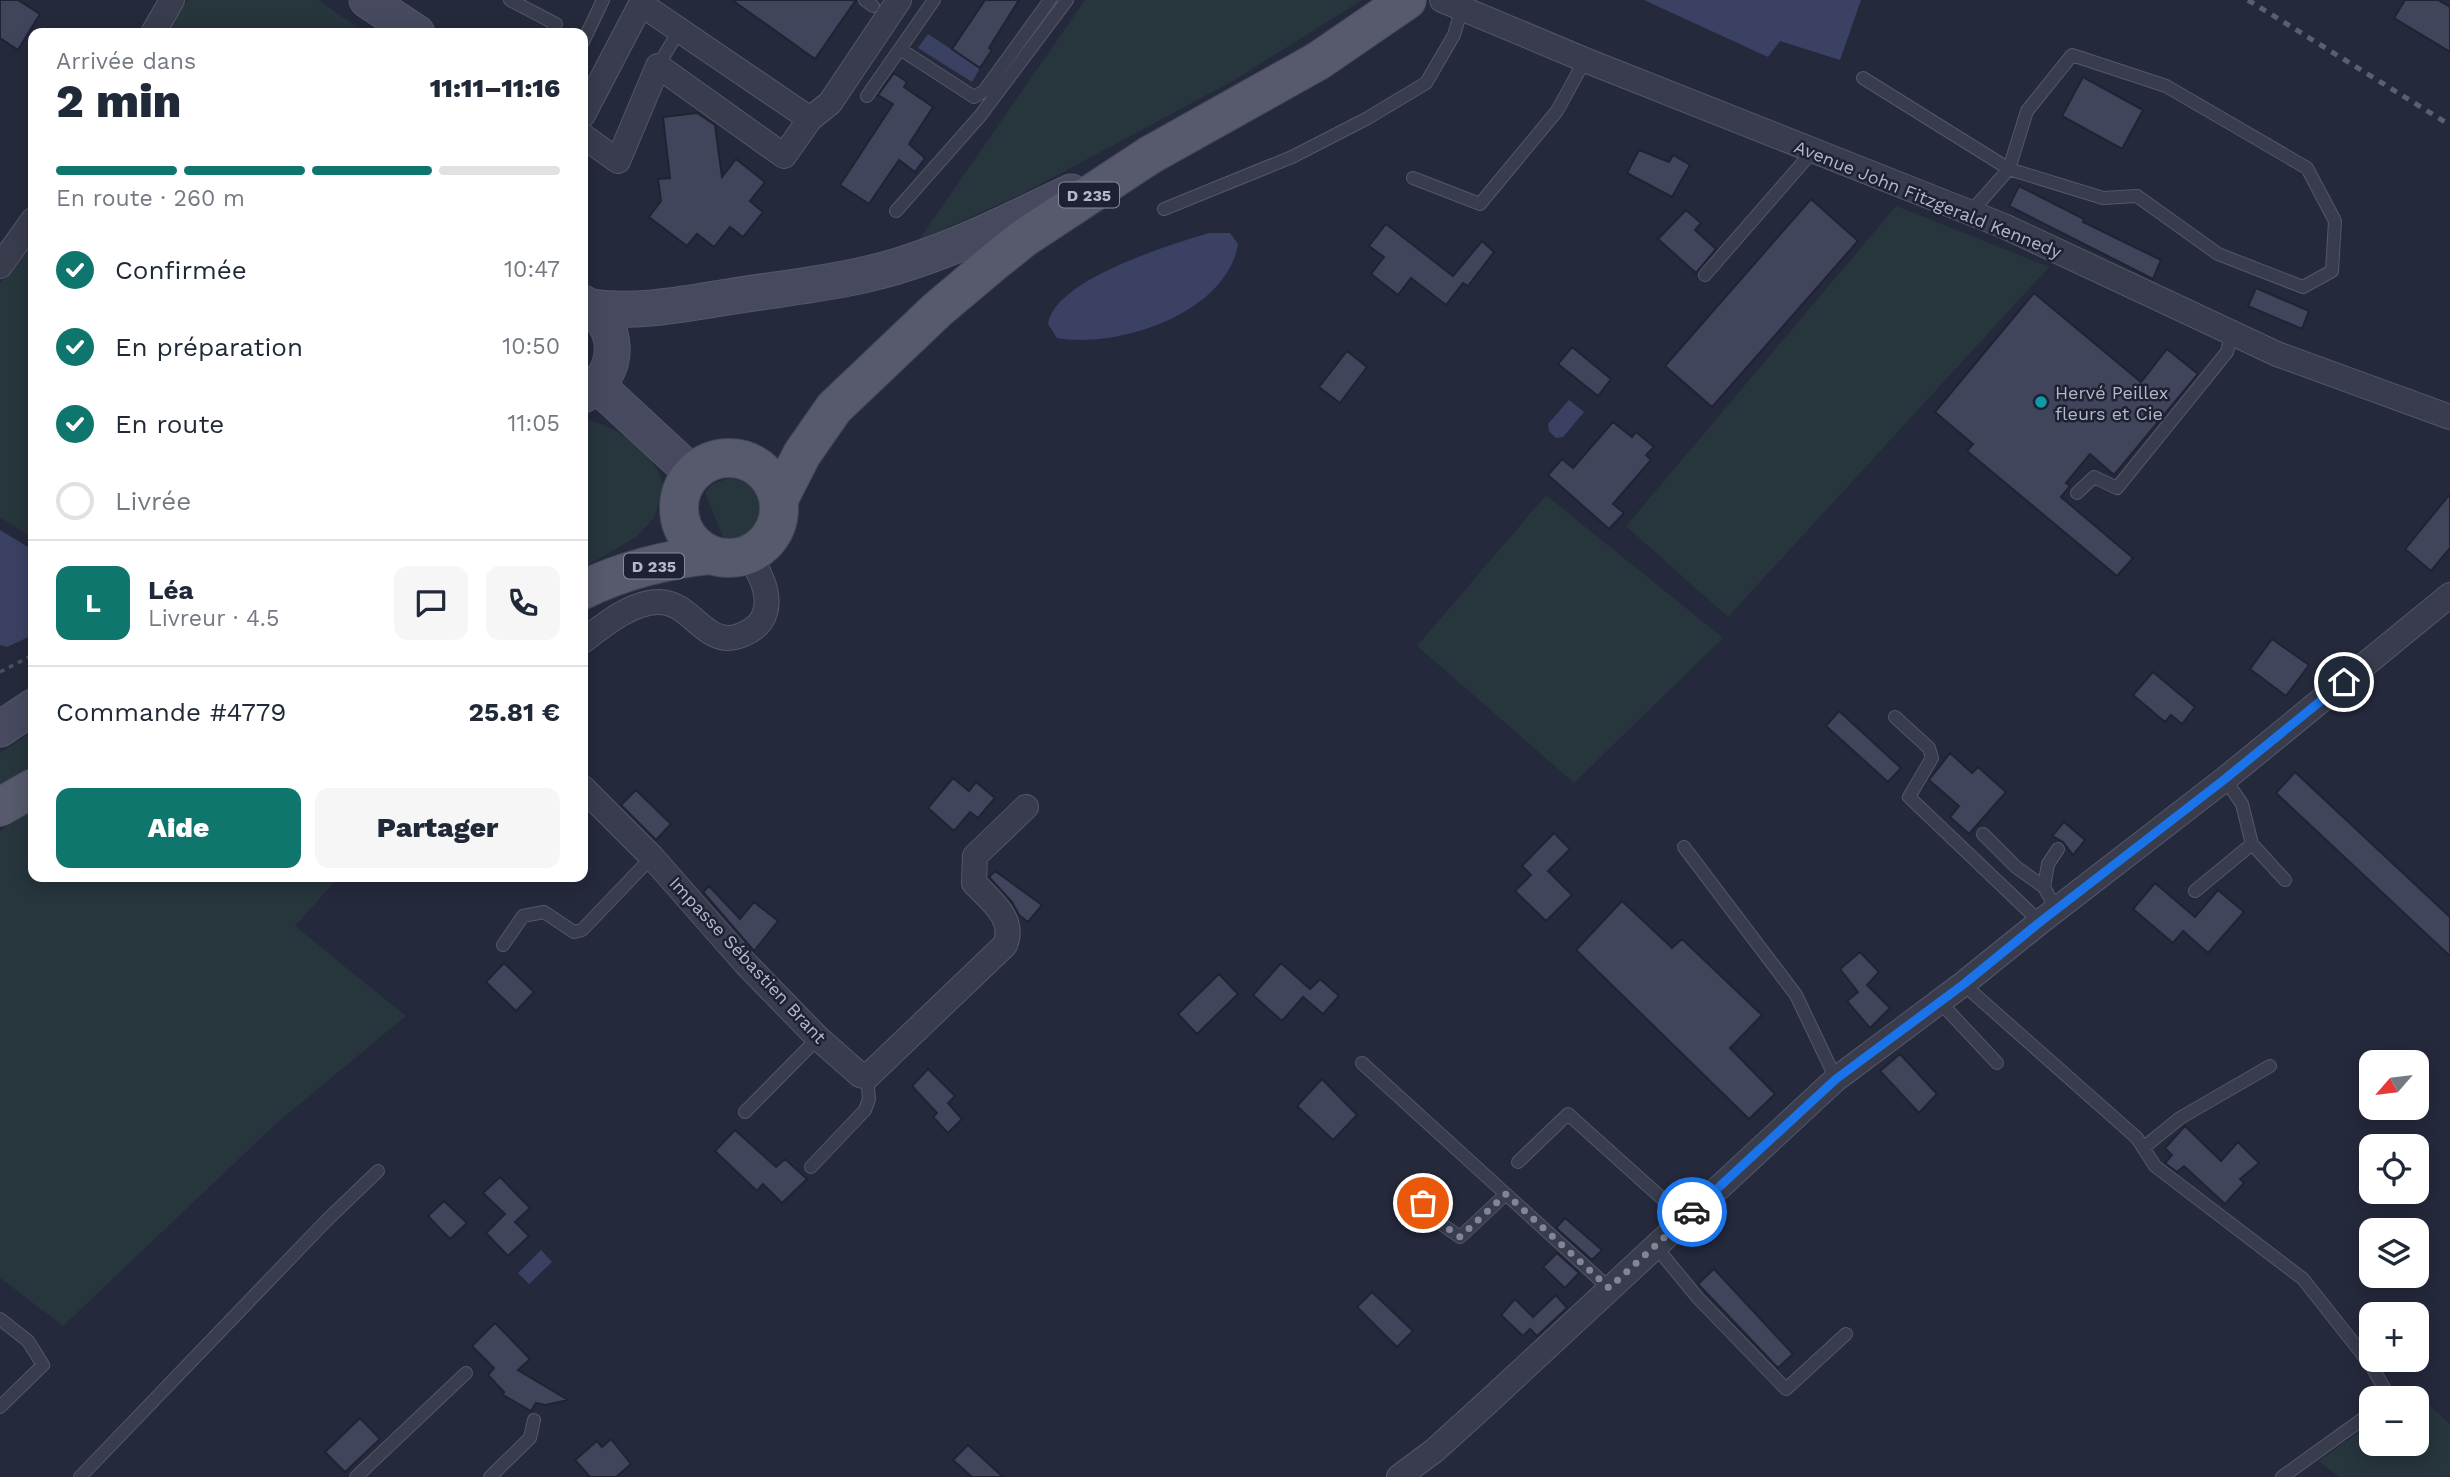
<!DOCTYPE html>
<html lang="fr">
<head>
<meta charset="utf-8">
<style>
  :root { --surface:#fff; --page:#f6f6f7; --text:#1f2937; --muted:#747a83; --line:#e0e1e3; --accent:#0f766e }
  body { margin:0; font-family:"Work Sans",sans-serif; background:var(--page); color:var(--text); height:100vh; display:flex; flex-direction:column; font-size:26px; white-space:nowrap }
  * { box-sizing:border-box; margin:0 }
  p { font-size:23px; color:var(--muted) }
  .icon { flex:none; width:38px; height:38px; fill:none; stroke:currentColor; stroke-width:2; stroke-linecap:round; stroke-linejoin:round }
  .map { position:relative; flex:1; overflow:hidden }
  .drawer { position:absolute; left:28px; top:28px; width:560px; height:854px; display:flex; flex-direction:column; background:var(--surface); border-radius:14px; box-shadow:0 4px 18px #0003 }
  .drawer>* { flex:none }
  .needle { width:46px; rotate:242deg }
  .fabs { position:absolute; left:2359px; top:1050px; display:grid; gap:14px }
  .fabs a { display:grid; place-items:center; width:70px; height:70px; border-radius:14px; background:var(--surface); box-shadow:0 4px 18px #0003; font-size:35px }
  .pin { position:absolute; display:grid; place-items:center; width:60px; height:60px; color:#fff; margin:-30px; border:4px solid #fff; border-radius:50%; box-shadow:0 2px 7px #0007 }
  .courier { position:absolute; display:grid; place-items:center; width:70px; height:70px; margin:-35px; border:5px solid #1a73e8; border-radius:50%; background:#fff; color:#222; box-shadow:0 2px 9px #0007 }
  .summary em { font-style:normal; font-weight:800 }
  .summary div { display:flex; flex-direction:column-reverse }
  .summary { display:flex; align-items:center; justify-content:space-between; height:119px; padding:0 28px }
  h1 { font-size:46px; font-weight:800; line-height:52px }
  .bar { display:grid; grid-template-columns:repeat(4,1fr); gap:10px 7px; align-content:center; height:84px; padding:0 28px }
  .bar i { height:9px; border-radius:5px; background:var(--line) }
  .bar .active { background:var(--accent) }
  .bar p { grid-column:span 4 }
  .line { display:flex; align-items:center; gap:18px; padding:0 28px; border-top:2px solid var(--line) }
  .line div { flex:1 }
  .round { display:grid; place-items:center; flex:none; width:74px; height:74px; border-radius:14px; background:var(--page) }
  ol { padding:0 28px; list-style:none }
  li { display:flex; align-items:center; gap:21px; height:77px }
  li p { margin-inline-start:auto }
  li .icon { padding:7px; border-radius:50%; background:var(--accent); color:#fff; stroke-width:4 }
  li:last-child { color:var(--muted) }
  li i { width:38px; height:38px; border:4px solid var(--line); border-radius:50% }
  .cta { display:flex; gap:14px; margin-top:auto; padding:14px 28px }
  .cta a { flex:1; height:80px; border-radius:14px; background:var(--accent); color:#fff; font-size:28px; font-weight:800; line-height:80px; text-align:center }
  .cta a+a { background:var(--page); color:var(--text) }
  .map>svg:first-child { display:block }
  .green { fill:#27353d }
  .water { fill:#3a4163 }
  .building { fill:#41455c; stroke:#202334; stroke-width:2 }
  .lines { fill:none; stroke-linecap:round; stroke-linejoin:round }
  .lane-casing { stroke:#545768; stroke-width:14 }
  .street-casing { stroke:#545768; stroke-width:26 }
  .secondary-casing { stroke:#545768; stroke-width:37 }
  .primary-casing { stroke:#424556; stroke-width:40 }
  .path { stroke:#45525b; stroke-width:3.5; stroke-dasharray:5 5; stroke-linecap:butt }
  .lane { stroke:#393c4d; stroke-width:12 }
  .street { stroke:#393c4d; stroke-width:24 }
  .secondary { stroke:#474a5f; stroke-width:35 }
  .primary { stroke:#575a6d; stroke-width:38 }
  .rail { stroke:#5b5f73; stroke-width:5; stroke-dasharray:7 7; stroke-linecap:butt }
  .done { stroke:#838597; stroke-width:7; stroke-dasharray:0 12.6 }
  .route { stroke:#1a73e8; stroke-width:9 }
  .culture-dot { fill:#0f9aa8; stroke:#1e2132; stroke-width:2.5 }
  .labels { text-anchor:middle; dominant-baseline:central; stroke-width:5; stroke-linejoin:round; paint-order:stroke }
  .shield { fill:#1e2132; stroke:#888a9b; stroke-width:2 }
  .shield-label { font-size:16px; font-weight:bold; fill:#b5b7c8 }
  .street-label { font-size:18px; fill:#b5b7c8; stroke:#1e2132 }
  .poi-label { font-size:18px; fill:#b5b7c8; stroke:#1e2132; text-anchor:start }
</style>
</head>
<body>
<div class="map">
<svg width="2450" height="1477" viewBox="0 0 2450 1477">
  <rect width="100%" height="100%" fill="#25293c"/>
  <path class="green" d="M187,0H318L366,33H166Z
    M1085,0H1362L1233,81L1022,194L918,241Z
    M1896,206L2049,267L1728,617L1626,526Z
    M33,239V538L0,517V283Z
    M583,418C618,428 654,449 664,487L654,518L636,537L583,568Z
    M729,478C776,483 770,544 724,539L705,493L711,485Z
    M1546,495L1723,638L1574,783L1417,646Z
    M33,731V768L0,786V753Z
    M33,810V877H339L295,926L406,1016L279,1121L63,1326L0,1278V831Z
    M2415,1392L2450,1424V1477H2339L2319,1461L2371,1423V1444H2417V1398H2406Z"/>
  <path class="water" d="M1644,0H1861L1840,60L1780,41L1768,57Z
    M928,34L980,68L972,82L918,48Z
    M1209,233H1230L1238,244C1227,313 1118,349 1057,338L1048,324C1055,279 1170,245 1209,233Z
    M1569,400L1584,412L1563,437L1556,438L1549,431L1548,424Z
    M0,530L33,550V635L7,647L0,645Z
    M541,1250L552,1262L529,1284L518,1273Z"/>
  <path class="building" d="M0,0H18L40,14L18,50L0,38Z
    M732,0H856L815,59Z
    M985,0H1019L989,48L992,50L980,68L952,49Z
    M2405,0H2438L2450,7V52L2394,18Z
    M894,73L907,82L904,87L933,107L909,144L925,158L915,172L899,160L869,204L840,185L893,104L878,95Z
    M2083,77L2143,110L2122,149L2062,116Z
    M697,113L715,125L722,177L736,159L765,182L750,201L763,212L743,237L730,227L714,247L697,234L687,246L649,217L661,201L658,179L670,178L663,117Z
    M1639,150L1669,162L1673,155L1690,165L1672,197L1627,173Z
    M2019,186L2084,219L2083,222L2161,260L2153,279L2009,206Z
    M1811,199L1858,241L1712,407L1665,366Z
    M1686,210L1701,223L1695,230L1716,249L1696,273L1658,239Z
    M1386,224L1453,276L1482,241L1494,252L1468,286L1463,283L1446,305L1411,278L1398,295L1371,274L1384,257L1369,246Z
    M2256,288L2309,311L2302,329L2248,306Z
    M2034,293L2141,382L2167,349L2198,374L2114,475L2090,454L2066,483L2070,486L2061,497L2133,558L2117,576L1967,451L1973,444L1935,412Z
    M1572,347L1611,379L1598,396L1558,364Z
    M1347,351L1367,367L1340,403L1319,387Z
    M1613,422L1632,437L1636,432L1654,447L1646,455L1651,460L1613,504L1624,513L1609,529L1548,475L1562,459L1573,468Z
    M2450,494V548L2431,571L2405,549Z
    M2272,639L2309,665L2286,696L2250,669Z
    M2153,672L2195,707L2182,724L2171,715L2165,722L2133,695Z
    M1839,711L1901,768L1888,782L1826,726Z
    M1950,753L1972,773L1978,767L2006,792L1969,834L1950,817L1959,806L1929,780Z
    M2295,772L2450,917V956L2276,793Z
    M953,778L969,791L976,782L995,798L978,818L970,812L954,831L928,808Z
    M636,790L671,824L656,840L621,805Z
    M2064,822L2085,840L2073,855L2063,842L2052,836Z
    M1554,833L1570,849L1548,871L1572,895L1546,921L1515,891L1531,875L1522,866Z
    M995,871L1042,905L1028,922L1019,915L1012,902L989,877Z
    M2155,883L2195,917L2218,890L2244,912L2208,953L2183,931L2173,943L2133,909Z
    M709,886L740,919L754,902L778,921L754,951L703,892Z
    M1622,901L1672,948L1682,939L1762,1015L1730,1048L1775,1094L1749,1119L1576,950Z
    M1860,952L1879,972L1867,985L1890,1008L1870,1028L1847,1001L1858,992L1840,969Z
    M504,963L534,992L516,1011L486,982Z
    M1281,963L1310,989L1320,979L1339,996L1323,1014L1303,997L1282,1021L1253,995Z
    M1219,974L1238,994L1197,1034L1178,1014Z
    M1900,1054L1937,1094L1919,1113L1880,1071Z
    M928,1069L955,1096L948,1103L962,1119L948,1133L933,1117L937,1113L912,1086Z
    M1322,1079L1357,1115L1333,1140L1297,1106Z
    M2185,1126L2221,1161L2238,1142L2259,1163L2240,1179L2244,1183L2225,1204L2184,1166L2177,1172L2165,1163L2172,1155L2165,1148Z
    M735,1130L776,1167L785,1159L807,1179L782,1203L763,1184L757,1191L715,1151Z
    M500,1177L530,1208L515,1222L529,1236L508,1256L486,1233L505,1214L483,1193Z
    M444,1201L467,1223L450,1239L428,1216Z
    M1565,1218L1602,1250L1592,1260L1556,1228Z
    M1557,1253L1579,1273L1565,1288L1543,1267Z
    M1714,1269L1793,1354L1778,1368L1698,1284Z
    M1372,1292L1413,1331L1397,1347L1357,1307Z
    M1556,1295L1567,1308L1537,1336L1530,1329L1523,1336L1501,1315L1515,1299L1533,1317Z
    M495,1323L530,1359L518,1370L568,1400L545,1405L536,1403L531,1411L503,1395L504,1392L488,1375L494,1368L472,1346Z
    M360,1418L380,1439L345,1472L325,1452Z
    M611,1439L631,1464L616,1477H590L575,1460L597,1441L602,1447Z
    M968,1445L1003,1477H972L953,1460Z"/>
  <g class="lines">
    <g class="lane-casing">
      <path id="lane" d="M510,0L556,24L551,33
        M865,0L873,6
        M583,42L603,0
        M900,49L974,97L984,91L1050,0
        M658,66L680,29
        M1863,78L2009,169L2027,111L2072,55L2166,86L2307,168L2335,221L2332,271L2303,287L2218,254L2137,196L2103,198L2009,169L1970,213
        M867,96L934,0
        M1413,178L1480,204L1557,111L1585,60
        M1164,209L1292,157L1366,119L1426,83L1454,35L1462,8
        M896,211L980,116L1067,0
        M1705,275L1813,151
        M2077,493L2094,477L2117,488L2227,352L2231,334
        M1895,717L1929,748L1932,758L1909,797L2040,922
        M2225,779L2242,804L2252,844L2285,880
        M1983,834L2016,867L2044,887L2056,909
        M1684,847L1796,995L1836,1079
        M2044,887L2048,864L2058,849
        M2195,891L2252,844
        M503,945L523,916L544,912L574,932L582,930L652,857
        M1963,984L2137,1138L2155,1166L2303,1279L2371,1365L2384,1388L2382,1398
        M1940,1002L1997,1063
        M1362,1063L1609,1288
        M745,1112L818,1038
        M2143,1148L2180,1118L2270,1066
        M1518,1162L1568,1114L1685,1219
        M811,1167L865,1110L869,1099L867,1077
        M1423,1203L1440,1223L1460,1237L1506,1194
        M1656,1247L1698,1298L1786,1389L1846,1334
        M0,1319L28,1341L43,1365L0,1407
        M80,1477L327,1220L378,1171
        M356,1477L466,1373
        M490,1477L530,1438L534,1420
        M2282,1477L2371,1413"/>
    </g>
    <g class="street-casing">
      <path id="street" d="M1442,0L1585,60L2004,226L2277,354L2450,417
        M153,33L172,0
        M583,115L641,4L810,119
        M583,136L618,161L658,66L784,156L810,119L830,103L899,0
        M0,266L33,220
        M583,641C604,625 631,602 659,602C692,602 705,648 739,636C747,633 756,628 761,621C775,599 760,574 749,555
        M583,788L652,857L746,964L818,1038L860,1075L867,1077L1005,945C1016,919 991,901 974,883L975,856L1026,807
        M1399,1477L1435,1450L1489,1401L1836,1079L1963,984L2040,922L2225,779L2450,595"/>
    </g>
    <g class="secondary-casing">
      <path id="secondary" d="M367,0L417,33
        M583,303C622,323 622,375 583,395
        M591,307C636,314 683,304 728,297C789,287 852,282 910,262C966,244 1018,217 1071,192
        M597,385L692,473
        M0,729L33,707"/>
    </g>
    <g class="primary-casing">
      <path id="primary" d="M679 508a50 50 0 1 1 100 0a50 50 0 1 1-100 0Z
        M779,499L802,454L834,408L937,310L994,262L1024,238L1150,155L1318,61L1407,0
        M583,590C621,571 668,559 710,555
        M0,807L33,788"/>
    </g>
    <path class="path" d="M0,672L33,655"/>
    <use href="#lane" class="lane"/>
    <use href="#street" class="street"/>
    <use href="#secondary" class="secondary"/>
    <use href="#primary" class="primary"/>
    <path class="rail" d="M2248,0L2450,125"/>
  </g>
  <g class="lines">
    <path class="done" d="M1423,1203L1440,1223L1460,1237L1506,1194L1609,1288L1692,1212"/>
    <path class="route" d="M1692,1212L1836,1079L1964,984L2040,922L2225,779L2344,682"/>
  </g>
  <circle class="culture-dot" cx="2041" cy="402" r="7"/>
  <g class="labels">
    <g class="shield">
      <rect x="1059" y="182.5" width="60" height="25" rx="5"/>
      <rect x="624" y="553.5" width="60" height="25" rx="5"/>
    </g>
    <g class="shield-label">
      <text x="1089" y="195">D 235</text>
      <text x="654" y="566">D 235</text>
    </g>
    <g class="street-label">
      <text transform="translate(1928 199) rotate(22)">Avenue John Fitzgerald Kennedy</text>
      <text transform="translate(748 960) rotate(47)">Impasse Sébastien Brant</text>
    </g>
    <g class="poi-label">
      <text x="2055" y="392">Hervé Peillex<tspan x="2055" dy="21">fleurs et Cie</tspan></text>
    </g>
  </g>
</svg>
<div class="fabs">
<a><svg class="needle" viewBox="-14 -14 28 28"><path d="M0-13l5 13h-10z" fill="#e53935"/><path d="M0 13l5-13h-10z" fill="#747a83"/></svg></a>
<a><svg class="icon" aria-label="locate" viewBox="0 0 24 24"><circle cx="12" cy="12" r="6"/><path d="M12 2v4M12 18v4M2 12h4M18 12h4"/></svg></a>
<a><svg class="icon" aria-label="layers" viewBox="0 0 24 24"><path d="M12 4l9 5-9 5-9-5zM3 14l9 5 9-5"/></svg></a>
<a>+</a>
<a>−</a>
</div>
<div class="pin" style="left:1423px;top:1203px;background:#ea580c"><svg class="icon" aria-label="bag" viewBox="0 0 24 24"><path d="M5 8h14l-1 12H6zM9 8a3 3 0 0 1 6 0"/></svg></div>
<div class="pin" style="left:2344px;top:682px;background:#1f2937"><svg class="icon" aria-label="home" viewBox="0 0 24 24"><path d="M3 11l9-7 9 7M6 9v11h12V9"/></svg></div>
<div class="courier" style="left:1692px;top:1212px"><svg class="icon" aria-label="car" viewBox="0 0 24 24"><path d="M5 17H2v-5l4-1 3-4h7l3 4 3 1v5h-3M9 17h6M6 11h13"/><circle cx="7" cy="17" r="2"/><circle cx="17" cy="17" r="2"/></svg></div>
<section class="drawer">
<div class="summary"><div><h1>2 min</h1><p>Arrivée dans</p></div><em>11:11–11:16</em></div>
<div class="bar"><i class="active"></i><i class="active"></i><i class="active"></i><i></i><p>En route · 260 m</p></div>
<ol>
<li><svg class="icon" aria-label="check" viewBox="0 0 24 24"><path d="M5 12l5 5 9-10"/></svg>Confirmée<p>10:47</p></li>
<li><svg class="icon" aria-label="check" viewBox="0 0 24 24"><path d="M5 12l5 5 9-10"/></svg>En préparation<p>10:50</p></li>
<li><svg class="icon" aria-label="check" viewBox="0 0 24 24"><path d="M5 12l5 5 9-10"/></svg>En route<p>11:05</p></li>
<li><i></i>Livrée</li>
</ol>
<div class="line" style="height:126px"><b class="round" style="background:var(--accent);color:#fff">L</b><div><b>Léa</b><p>Livreur · 4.5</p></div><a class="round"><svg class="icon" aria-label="chat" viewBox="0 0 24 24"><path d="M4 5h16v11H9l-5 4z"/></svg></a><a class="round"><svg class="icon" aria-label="phone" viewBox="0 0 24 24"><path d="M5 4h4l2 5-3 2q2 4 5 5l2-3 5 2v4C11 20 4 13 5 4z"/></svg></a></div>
<div class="line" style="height:91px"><div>Commande #4779</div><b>25.81 €</b></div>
<div class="cta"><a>Aide</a><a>Partager</a></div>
</section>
</div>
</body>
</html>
